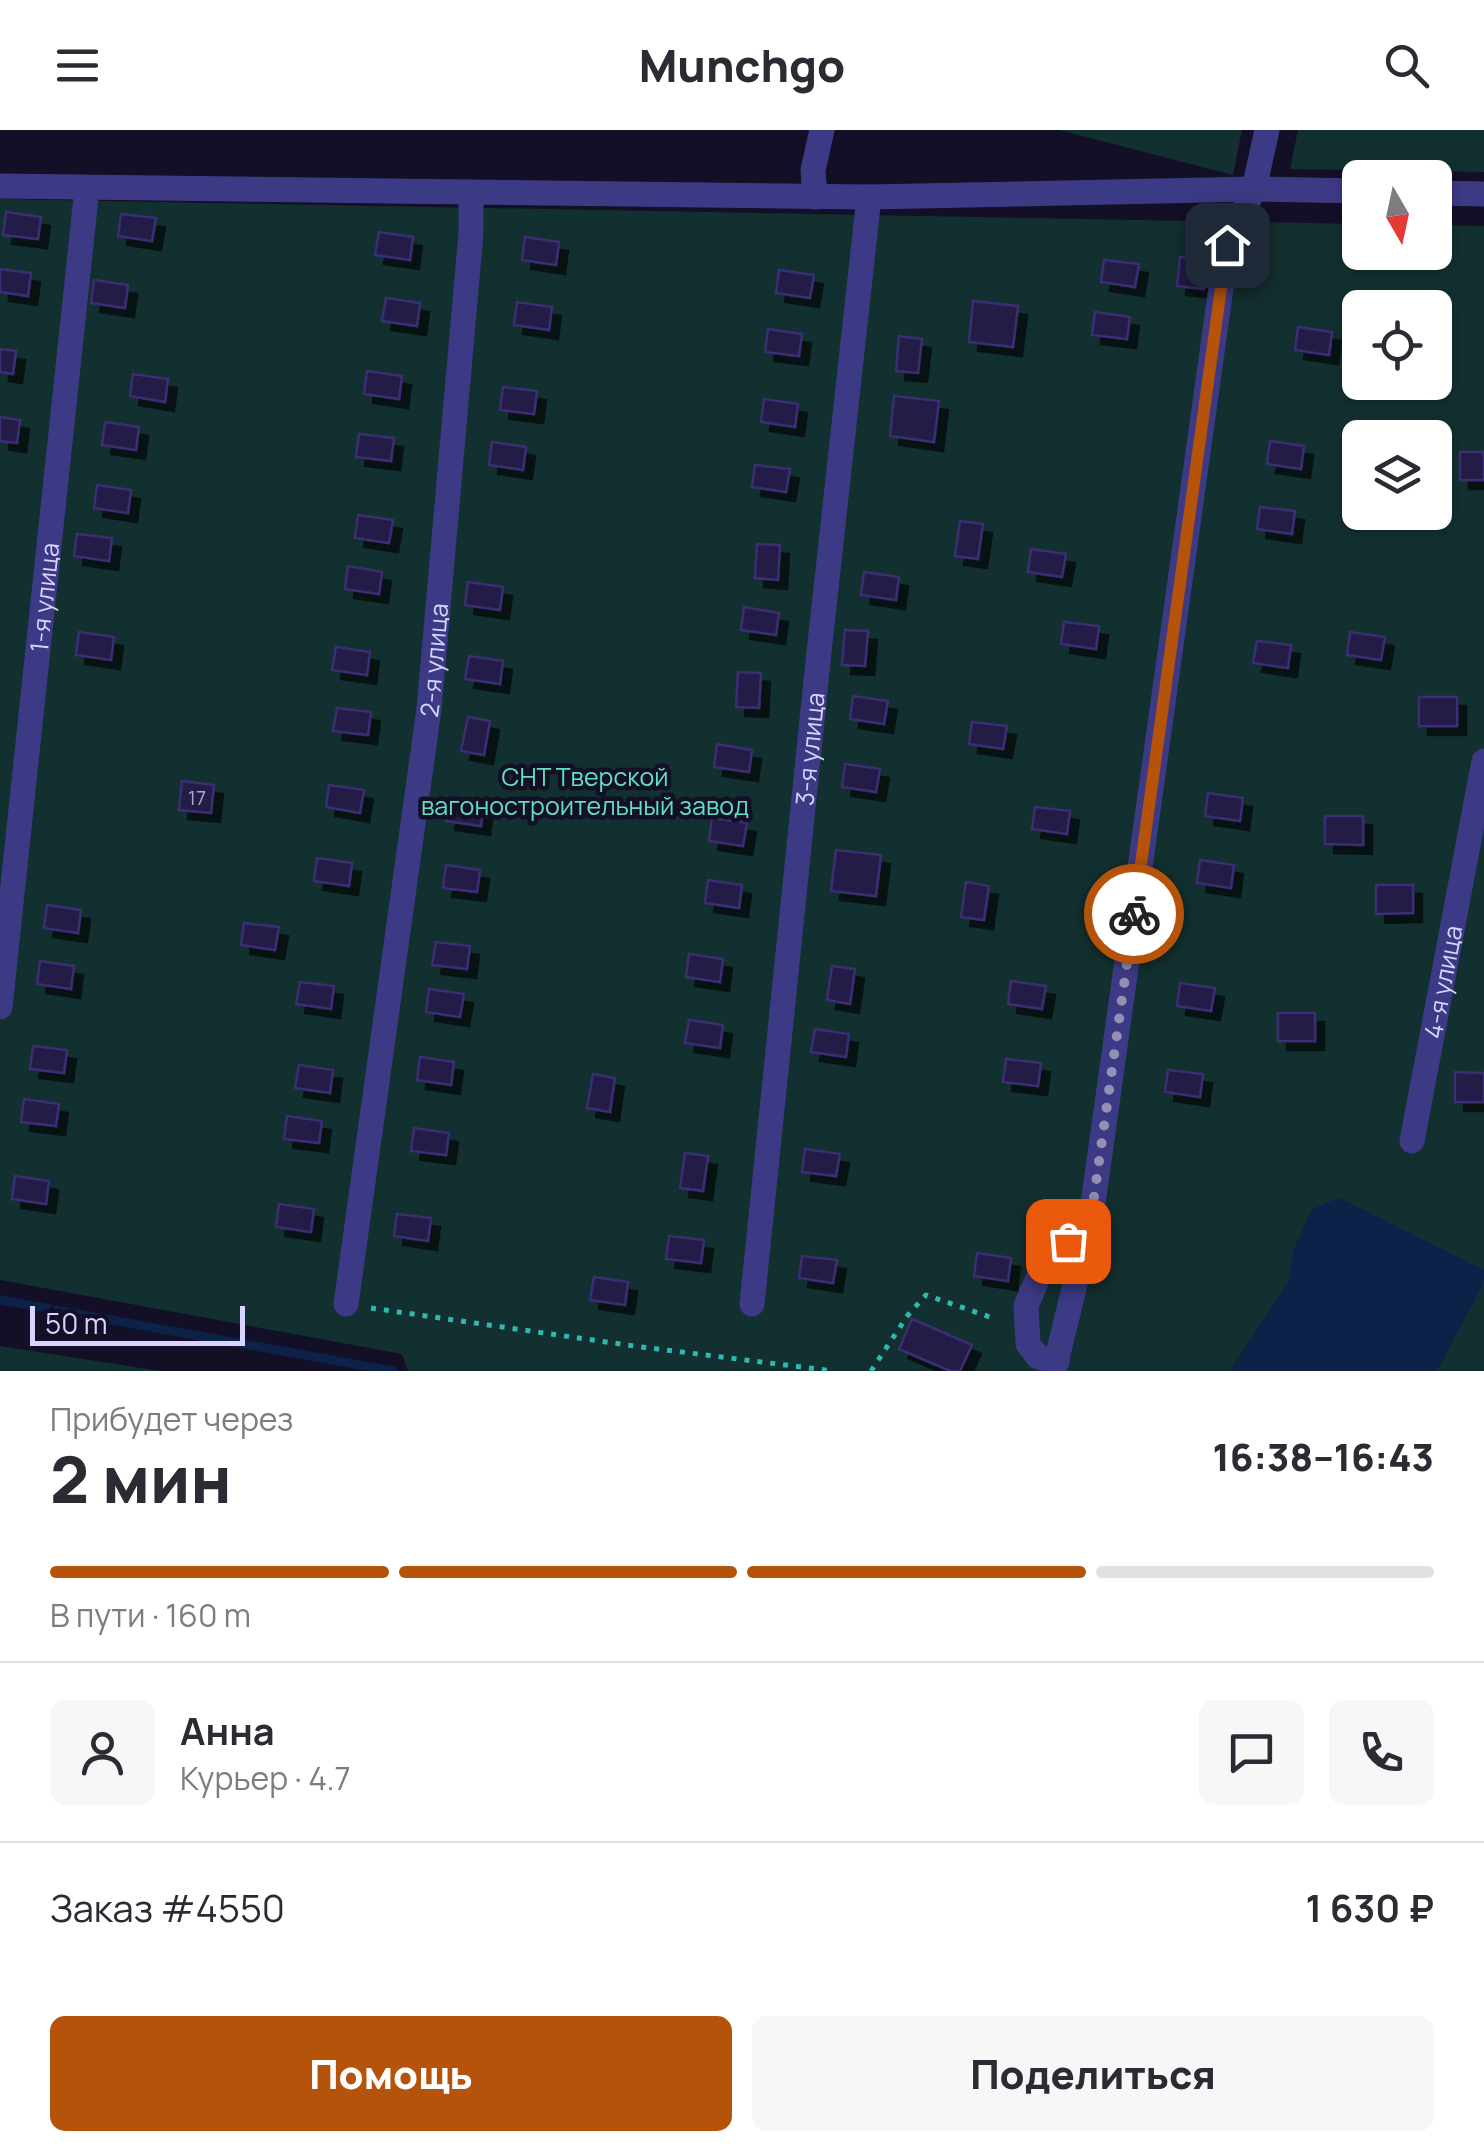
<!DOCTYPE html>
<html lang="ru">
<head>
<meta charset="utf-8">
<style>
  :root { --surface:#fff; --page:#f7f7f7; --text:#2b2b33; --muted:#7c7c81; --line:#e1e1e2; --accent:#b45309 }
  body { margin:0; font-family:Manrope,sans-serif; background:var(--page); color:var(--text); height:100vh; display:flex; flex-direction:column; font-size:38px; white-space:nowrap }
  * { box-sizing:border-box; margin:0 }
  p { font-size:32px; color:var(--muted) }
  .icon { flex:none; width:55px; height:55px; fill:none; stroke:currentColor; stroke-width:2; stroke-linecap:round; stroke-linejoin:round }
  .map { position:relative; height:1241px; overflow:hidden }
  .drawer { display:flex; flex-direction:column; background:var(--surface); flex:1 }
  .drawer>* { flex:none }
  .needle { width:65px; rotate:171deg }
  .controls { position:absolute; left:1342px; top:30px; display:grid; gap:20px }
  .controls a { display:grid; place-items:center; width:110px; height:110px; border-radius:15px; background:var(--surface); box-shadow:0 2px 8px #0004; font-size:50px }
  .scale { position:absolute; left:30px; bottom:25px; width:215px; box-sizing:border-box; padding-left:10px; border:5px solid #d9d4ff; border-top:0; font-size:28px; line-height:35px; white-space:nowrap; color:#d9d4ff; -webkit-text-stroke:8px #130f26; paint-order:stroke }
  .pin { position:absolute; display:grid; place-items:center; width:85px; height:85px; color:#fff; margin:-42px; border-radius:20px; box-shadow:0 5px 15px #0006 }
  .courier { position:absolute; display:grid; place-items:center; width:100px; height:100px; margin:-50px; border:8px solid #b45309; border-radius:50%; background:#fff; color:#222; box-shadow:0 2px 12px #0007 }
  .head em { font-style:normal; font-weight:800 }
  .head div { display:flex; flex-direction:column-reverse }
  .head { display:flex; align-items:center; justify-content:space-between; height:170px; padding:0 50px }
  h1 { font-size:65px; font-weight:800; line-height:75px }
  .bar { display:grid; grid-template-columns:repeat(4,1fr); gap:15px 10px; align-content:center; height:120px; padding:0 50px }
  .bar i { height:12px; border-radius:8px; background:var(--line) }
  .bar .active { background:var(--accent) }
  .bar p { grid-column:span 4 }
  .line { display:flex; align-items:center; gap:25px; padding:0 50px; border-top:2px solid var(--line) }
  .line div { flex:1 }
  .round { display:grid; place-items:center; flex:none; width:105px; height:105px; border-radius:15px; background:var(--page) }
  .primary-button { display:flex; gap:20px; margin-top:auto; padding:20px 50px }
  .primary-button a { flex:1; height:115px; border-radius:15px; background:var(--accent); color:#fff; font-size:40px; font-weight:800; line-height:115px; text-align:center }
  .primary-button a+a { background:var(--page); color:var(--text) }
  header { display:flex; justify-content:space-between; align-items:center; height:130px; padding:0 50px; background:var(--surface); font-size:45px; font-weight:800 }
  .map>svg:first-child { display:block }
  .green { fill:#12302f; fill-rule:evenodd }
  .water { fill:#0c2248 }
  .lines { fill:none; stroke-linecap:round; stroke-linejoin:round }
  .stream { stroke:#0c2248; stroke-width:9 }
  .building { fill:#241b47; stroke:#3b2d73; stroke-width:2.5; filter:url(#shadow) }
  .path { stroke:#2fb8b0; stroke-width:5; stroke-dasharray:5 8; stroke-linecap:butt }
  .minor { stroke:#3d3a85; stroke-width:25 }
  .done { stroke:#948fb3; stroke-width:10; stroke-dasharray:0 18 }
  .route { stroke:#b45309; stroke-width:12 }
  .labels { text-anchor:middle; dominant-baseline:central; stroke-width:9; stroke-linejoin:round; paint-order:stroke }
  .number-label { font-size:20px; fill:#aca6d1 }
  .street-label { font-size:25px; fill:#d9d4ff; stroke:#130f26 }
  .park-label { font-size:25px; fill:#5fe0c0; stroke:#130f26 }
</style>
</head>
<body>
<header><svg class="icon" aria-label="menu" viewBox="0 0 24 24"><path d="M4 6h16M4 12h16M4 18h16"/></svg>Munchgo<svg class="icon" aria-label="search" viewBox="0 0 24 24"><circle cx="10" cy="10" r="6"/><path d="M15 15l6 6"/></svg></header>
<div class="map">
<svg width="1484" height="1241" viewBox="0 0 1484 1241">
  <defs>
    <filter id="shadow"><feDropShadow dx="9" dy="9" stdDeviation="0" flood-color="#0009"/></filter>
  </defs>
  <rect width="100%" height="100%" fill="#130f26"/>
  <path class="green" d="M1059,0H1242L1233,45Z
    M1298,0H1484V42L1290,39Z
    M0,69L1360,94V122H1435V95L1484,96V1241H408L402,1224L0,1150ZM1360,178H1435V252H1360ZM1360,308H1435V382H1360Z
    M0,1216L160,1241H0Z"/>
  <path class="water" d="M1339,1068L1484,1140V1152L1437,1241H1230L1289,1150L1293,1121L1312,1079Z"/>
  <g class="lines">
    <path class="stream" d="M0,1170L393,1241"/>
  </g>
  <path class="building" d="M6,82L41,87L38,109L3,105Z
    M121,84L156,88L152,111L118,106Z
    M379,102L413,107L410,130L375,125Z
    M525,107L559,112L556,135L522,130Z
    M1180,127L1207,129L1204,159L1177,156Z
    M1104,130L1139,134L1135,157L1101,152Z
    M0,139L31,143L28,166L0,162Z
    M779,140L814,145L810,168L776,163Z
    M94,150L128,155L125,178L91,173Z
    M386,168L420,173L417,196L382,191Z
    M973,171L1018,176L1013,217L969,212Z
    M517,172L552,177L549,200L514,195Z
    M1095,182L1130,187L1127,209L1092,205Z
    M1298,197L1332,202L1329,225L1295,220Z
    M768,199L802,204L799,226L765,222Z
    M899,206L922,209L918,243L896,241Z
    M0,219L16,221L13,244L0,242Z
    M367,241L402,246L399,269L364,264Z
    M133,244L168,249L165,272L130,266Z
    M503,257L537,261L534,284L500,280Z
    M894,266L939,271L934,312L890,306Z
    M764,269L798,274L795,297L761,292Z
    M0,287L20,290L17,313L0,311Z
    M105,292L139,297L136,320L102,315Z
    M359,304L394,308L391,331L356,327Z
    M1270,311L1304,316L1301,339L1267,334Z
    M492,312L526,317L523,340L489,335Z
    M1460,322H1484V350H1460Z
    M755,335L790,339L786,362L752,357Z
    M97,355L131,360L128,383L94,378Z
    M1260,377L1295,381L1292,404L1257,399Z
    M358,385L393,390L389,413L355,408Z
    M960,391L983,394L978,429L955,426Z
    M77,404L112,408L109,431L74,426Z
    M757,414L780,415L778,450L755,448Z
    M1031,419L1066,424L1062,447L1028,442Z
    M348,436L382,442L379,464L345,459Z
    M864,442L899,447L896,470L861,465Z
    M468,452L503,457L500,480L465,475Z
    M744,477L779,483L776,505L741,500Z
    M1064,492L1099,496L1096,519L1061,514Z
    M845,500L868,501L865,536L842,535Z
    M79,502L114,507L111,530L76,525Z
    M1350,502L1385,507L1381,530L1347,525Z
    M1257,511L1291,515L1288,538L1253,533Z
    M336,517L370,522L367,545L332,540Z
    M469,526L503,531L500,554L465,549Z
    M738,542L761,543L759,578L736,577Z
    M853,566L888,571L884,594L850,589Z
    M1419,567H1457V596H1419Z
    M337,578L371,582L368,605L333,601Z
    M468,587L490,591L484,625L461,621Z
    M972,592L1007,596L1003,619L969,614Z
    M717,614L752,620L749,642L714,637Z
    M845,634L880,639L876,662L842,657Z
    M182,651L214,655L211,683L179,680Z
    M329,655L364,660L360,683L326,677Z
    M1208,663L1243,668L1240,691L1205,686Z
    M449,669L484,673L481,696L446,691Z
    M1035,677L1070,681L1067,704L1032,699Z
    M1325,686H1363V715L1325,714Z
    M712,688L747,693L743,716L709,711Z
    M836,720L881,725L876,766L831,761Z
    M317,728L352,733L349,756L314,751Z
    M1200,730L1234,735L1231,758L1197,753Z
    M446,735L480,740L477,762L443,758Z
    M708,750L742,755L739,778L705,773Z
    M966,752L989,756L984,790L961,787Z
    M1376,755H1413V783L1376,784Z
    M47,775L81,780L78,803L44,798Z
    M244,793L279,797L275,820L241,815Z
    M436,812L470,816L467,839L432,835Z
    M689,824L723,829L720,852L686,847Z
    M40,831L74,836L71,859L37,854Z
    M832,836L855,839L850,874L827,870Z
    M1011,851L1046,856L1042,879L1008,874Z
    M300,852L334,856L331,879L296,874Z
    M1180,853L1215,858L1211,881L1177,876Z
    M429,859L464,864L460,887L426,882Z
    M1278,883H1315V911H1278Z
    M689,890L723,895L720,918L685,913Z
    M815,899L849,904L846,927L811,922Z
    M33,916L67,920L64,943L30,939Z
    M420,927L454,932L451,955L417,950Z
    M1006,929L1041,933L1038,956L1003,952Z
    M299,935L333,940L330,963L295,958Z
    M1168,940L1203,944L1200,967L1165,962Z
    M1455,942L1484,943V972H1455Z
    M593,944L615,948L610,982L587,978Z
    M24,969L59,974L56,996L21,992Z
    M287,986L322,991L319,1013L284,1009Z
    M414,998L449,1003L446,1025L411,1021Z
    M805,1019L840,1024L836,1046L802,1042Z
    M685,1023L708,1026L703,1061L680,1058Z
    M15,1046L49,1051L46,1074L12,1069Z
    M279,1074L314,1079L311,1102L276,1097Z
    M397,1084L431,1088L428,1111L394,1106Z
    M669,1106L704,1110L701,1133L666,1129Z
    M977,1123L1011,1128L1008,1151L974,1146Z
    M802,1126L837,1130L833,1153L799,1148Z
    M594,1147L628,1152L625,1175L590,1170Z
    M912,1189L972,1215L960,1241H950L899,1219Z"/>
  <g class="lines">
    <path class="path" d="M371,1178L634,1216L833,1241
      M871,1241L908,1185L926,1165L990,1187"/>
    <g class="minor">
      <path d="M0,56L869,67L1254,59L1360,61"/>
      <path d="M1435,63L1484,64"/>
      <path d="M815,67L813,40L822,0"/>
      <path id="s1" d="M0,877L87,58"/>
      <path id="s2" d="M1412,1011L1484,631"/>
      <path id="s3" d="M346,1174L429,579L471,103V62"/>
      <path id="s4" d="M752,1174L819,522L869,67"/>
      <path d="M1057,1232L1038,1227L1028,1214L1026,1176L1044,1134L1091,1088"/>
      <path d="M1054,1241L1091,1088L1227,115L1254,59L1267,0"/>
    </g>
  </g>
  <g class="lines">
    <path class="done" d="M1068,1111L1091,1088L1134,784"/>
    <path class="route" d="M1134,784L1227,115"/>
  </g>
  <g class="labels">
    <g class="number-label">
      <text x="197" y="667">17</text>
    </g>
    <g class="street-label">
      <text stroke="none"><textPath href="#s1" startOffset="412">1-я улица</textPath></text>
      <text stroke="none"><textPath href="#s3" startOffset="650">2-я улица</textPath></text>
      <text stroke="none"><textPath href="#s4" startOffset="558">3-я улица</textPath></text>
      <text stroke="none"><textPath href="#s2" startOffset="162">4-я улица</textPath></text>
    </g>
    <g class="park-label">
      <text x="585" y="646">СНТ Тверской<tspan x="585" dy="29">вагоностроительный завод</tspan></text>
    </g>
  </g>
</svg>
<div class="controls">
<a><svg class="needle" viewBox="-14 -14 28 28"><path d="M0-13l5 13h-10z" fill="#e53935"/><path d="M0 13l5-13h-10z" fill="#7c7c81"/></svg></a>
<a><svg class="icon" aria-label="locate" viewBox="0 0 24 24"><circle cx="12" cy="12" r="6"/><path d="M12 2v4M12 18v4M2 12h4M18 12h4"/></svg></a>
<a><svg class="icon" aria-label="layers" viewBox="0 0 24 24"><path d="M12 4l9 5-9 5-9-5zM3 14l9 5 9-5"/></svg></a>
</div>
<div class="scale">50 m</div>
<div class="pin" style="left:1068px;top:1111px;background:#ea580c"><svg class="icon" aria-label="bag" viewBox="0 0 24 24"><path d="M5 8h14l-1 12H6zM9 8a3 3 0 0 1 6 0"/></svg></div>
<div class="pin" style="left:1227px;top:115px;background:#1f2937"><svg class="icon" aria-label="home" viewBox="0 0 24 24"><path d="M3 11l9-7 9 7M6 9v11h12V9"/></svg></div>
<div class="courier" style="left:1134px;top:784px"><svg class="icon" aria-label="bike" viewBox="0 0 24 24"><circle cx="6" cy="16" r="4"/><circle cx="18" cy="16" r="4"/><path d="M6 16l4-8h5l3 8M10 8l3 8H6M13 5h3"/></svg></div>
</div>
<section class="drawer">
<div class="head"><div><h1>2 мин</h1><p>Прибудет через</p></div><em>16:38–16:43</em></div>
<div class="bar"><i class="active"></i><i class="active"></i><i class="active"></i><i></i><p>В пути · 160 m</p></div>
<div class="line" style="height:180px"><a class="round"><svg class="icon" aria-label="person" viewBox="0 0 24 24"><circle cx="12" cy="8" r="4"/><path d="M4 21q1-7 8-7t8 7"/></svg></a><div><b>Анна</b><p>Курьер · 4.7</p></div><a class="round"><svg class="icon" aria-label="chat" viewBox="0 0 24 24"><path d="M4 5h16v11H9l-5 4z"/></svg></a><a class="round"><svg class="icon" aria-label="phone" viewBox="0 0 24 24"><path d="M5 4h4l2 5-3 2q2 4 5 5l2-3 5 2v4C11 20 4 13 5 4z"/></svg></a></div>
<div class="line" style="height:130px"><div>Заказ #4550</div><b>1 630 ₽</b></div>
<div class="primary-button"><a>Помощь</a><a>Поделиться</a></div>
</section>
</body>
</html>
